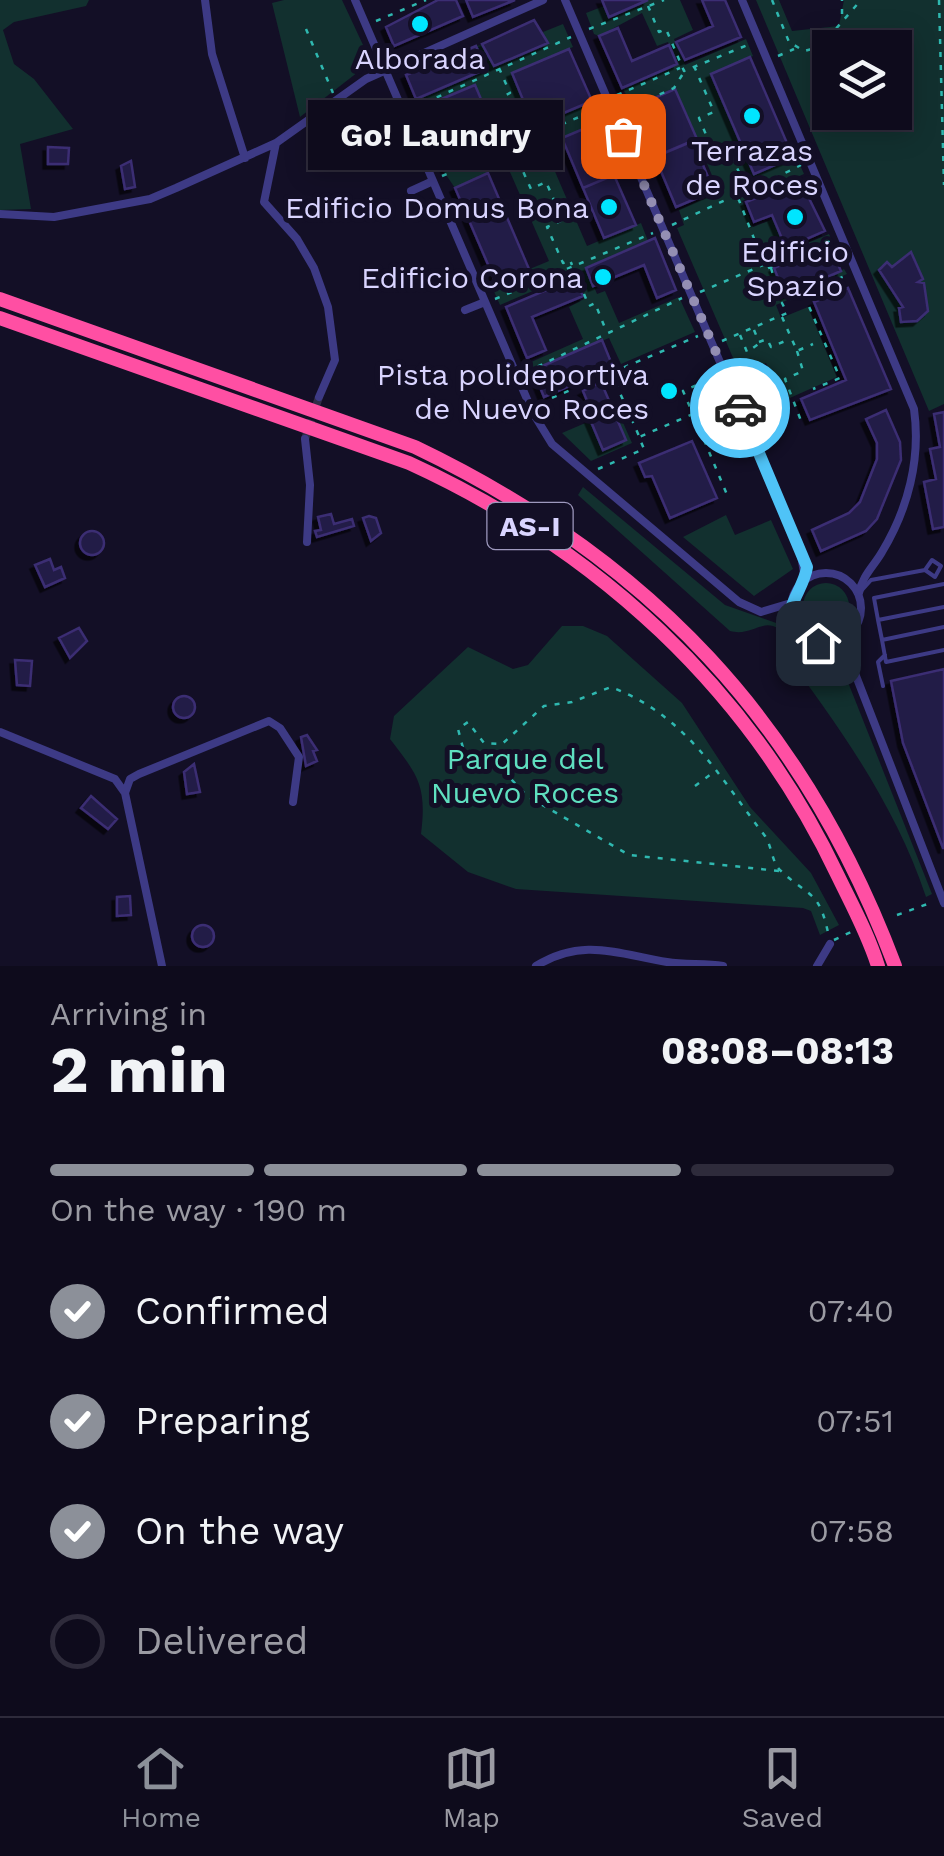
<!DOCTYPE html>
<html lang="en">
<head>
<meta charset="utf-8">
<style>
  :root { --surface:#0e0b1c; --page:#171425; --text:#f1f3f6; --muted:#9b9ba3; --line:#2e2b3b; --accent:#8c9099 }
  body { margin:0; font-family:"Work Sans",sans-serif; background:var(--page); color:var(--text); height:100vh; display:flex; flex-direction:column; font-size:38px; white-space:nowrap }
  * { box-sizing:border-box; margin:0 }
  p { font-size:32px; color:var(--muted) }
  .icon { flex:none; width:55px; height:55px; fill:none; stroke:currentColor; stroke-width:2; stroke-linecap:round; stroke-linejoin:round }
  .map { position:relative; height:966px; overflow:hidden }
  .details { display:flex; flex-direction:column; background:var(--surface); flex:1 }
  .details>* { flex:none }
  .controls { position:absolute; left:812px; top:30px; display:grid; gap:20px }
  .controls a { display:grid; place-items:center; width:100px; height:100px; border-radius:0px; background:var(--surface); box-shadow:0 5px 25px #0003,0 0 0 2px var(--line); font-size:50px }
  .pin { position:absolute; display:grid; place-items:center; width:85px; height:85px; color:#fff; margin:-42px; border-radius:20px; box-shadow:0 5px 15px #0006 }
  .courier { position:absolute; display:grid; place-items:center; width:100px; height:100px; margin:-50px; border:8px solid #4fc3f7; border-radius:50%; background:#fff; color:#222; box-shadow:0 2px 12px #0007 }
  .bubble { position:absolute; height:70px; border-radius:0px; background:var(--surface); box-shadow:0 5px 25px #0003,0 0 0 2px var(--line); font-size:32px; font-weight:700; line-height:70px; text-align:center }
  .head em { font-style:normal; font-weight:700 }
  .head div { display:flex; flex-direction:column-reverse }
  .head { display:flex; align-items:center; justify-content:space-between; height:170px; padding:0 50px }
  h1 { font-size:65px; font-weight:700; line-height:75px }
  .bar { display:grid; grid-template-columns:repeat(4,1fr); gap:15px 10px; align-content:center; height:120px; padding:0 50px }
  .bar i { height:12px; border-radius:8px; background:var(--line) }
  .bar .on { background:var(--accent) }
  .bar p { grid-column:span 4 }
  ol { padding:0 50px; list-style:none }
  li { display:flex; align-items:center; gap:30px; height:110px }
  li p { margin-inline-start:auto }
  li .icon { padding:10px; border-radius:50%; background:var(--accent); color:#fff; stroke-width:4 }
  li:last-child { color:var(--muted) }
  li i { width:55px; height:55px; border:5px solid var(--line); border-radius:50% }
  .tab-bar { display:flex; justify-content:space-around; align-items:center; height:140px; border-top:2px solid var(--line); background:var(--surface); font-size:28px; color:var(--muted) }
  .tab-bar a { display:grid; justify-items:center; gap:5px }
  .tab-bar .on { color:var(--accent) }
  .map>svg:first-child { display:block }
  .green { fill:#12302f; fill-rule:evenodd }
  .building { fill:#241b47; stroke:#3b2d73; stroke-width:2.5; filter:url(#shadow) }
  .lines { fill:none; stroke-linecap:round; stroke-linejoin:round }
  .street-tunnel { stroke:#312d47; stroke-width:8; stroke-dasharray:8 4; stroke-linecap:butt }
  .path { stroke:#2fb8b0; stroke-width:2.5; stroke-dasharray:5 8; stroke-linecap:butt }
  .lane { stroke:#3d3a85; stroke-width:4 }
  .street { stroke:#3d3a85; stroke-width:8 }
  .highway { stroke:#ff4fa3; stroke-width:14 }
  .done { stroke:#948fb3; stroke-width:10; stroke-dasharray:0 18 }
  .route { stroke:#4fc3f7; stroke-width:12 }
  .poi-dot { fill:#00e5ff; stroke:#130f26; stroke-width:4 }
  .labels { text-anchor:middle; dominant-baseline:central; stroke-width:10; stroke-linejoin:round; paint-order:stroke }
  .shield { fill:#130f26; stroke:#9e99be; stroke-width:2.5 }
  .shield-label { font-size:28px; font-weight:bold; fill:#d9d4ff }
  .poi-label { font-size:30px; fill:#d9d4ff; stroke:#130f26 }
  .park-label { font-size:30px; fill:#5fe0c0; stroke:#130f26 }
</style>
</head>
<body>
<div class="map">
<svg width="944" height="966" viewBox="0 0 944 966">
  <defs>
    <filter id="shadow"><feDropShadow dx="-4.5" dy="4.5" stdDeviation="0" flood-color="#0009"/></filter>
  </defs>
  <rect width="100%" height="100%" fill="#130f26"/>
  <path class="green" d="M0,0H89L86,6L14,22L3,30L14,64L34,79L73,129L20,144L31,209L0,210Z
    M284,0H342L371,62L300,117L272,3Z
    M648,0H680L693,30L674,39L685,65L746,39L753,56L711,74L755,174L796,156L804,174L742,201L753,227L773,219L788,251L829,234L833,243L774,269L786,295L844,269L847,274L776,305L781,318L808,307L837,377L783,401L766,363L740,374L677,228L684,225L679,210L719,192L676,90L634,107L622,88L677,64L668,42L657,46L642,13L599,36L594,34L586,13L604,6L609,16Z
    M756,0H779L792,31L839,26L844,0H944V404L929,411ZM830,48H895V112H830Z
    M563,24L573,47L512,73L589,102L598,123L544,146L587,246L641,223L648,241L586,267L597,294L605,291L619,323L679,297L695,332L621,364L609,338L533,370L529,363L583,339L569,307L584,299L573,274L500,305L492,287L496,283L549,261L506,163L455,188L442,169L515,138L504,112L489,118L474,85L416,110L412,101L486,70L476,46L483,45L494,66L547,43L543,32Z
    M613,400L632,443L591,461L562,433L590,421L603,450L626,441L610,402Z
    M583,487L725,605L779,624L802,646L838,657L932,894L926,897C896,806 839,726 782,650L790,640C766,609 756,638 730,631L578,495Z
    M726,515L735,535L771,520L793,569L754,596L683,537Z
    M803 606a23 23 0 1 1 46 0a23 23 0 1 1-46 0Z
    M562,626H583L607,636L682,703L750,807L811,873L839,925L820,935L811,911L803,908L516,889L468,872L421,834C427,786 418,775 390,739L394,716L468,647L513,669L528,665Z"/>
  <path class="building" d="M438,0H456L463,16L394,46L386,27Z
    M466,0H515L473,17Z
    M602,0H648L609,17Z
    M702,0H725L741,37L685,60L676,42L713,26Z
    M534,20L548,43L494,66L482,44Z
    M618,28L632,61L669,45L677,64L622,88L599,36Z
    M476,46L486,69L416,99L406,75Z
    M569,49L592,101L521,131L511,108L524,102L512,73Z
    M750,57L793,157L754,174L711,74Z
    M475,85L489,118L504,111L515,138L446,168L420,108Z
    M675,89L697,139L659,155L634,107Z
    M351,110L366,145L346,153L331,119Z
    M593,125L614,175L583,188L562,138Z
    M693,141L714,191L676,207L655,157Z
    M48,147L69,148L68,164H48Z
    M131,161L135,187L125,189L121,166Z
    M488,173L529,269L496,283L455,188Z
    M614,175L636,225L604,238L583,188Z
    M792,184L803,186L825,231L786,248L772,215L754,222L746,202Z
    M655,238L676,290L657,298L644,265L593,286L586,268Z
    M829,244L841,271L785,295L774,268Z
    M911,252L923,279L918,282L924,283L928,311L917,321L901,322L899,308L903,307L879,270L887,262L892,267Z
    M575,278L583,296L532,317L546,350L527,358L506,307Z
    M848,288L891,389L810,420L801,399L846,380L814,302Z
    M602,340L613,367L544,397L533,370Z
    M601,382L626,440L603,450L584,405L588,403L583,391Z
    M886,410L900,442L901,460L877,519L866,531L821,551L812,530L849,513L860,502L877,459V443L866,419Z
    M944,412V527L933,529L924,482L936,479L930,449L940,447L934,414Z
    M692,441L717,498L670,518L652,476L645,477L639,463Z
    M331,514L334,524L352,519L354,526L317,537L315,531L321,530L318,517Z
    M369,516L376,518L381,533L371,541L363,518Z
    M80 543a12 12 0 1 1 24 0a12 12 0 1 1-24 0Z
    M50,559L54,570L61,567L65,578L45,587L35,565Z
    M79,628L87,641L70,658L59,638Z
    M15,660L32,661L30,686L17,685Z
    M944,669V848H943L903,743L891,681Z
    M173 707a11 11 0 1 1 22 0a11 11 0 1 1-22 0Z
    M307,735L317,750L313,751L317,761L306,766L301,737Z
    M194,764L200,792L187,794L184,772Z
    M91,796L117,819L108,829L81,808Z
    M130,896L131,915L117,916V897Z
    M192 936a11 11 0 1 1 22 0a11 11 0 1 1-22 0Z"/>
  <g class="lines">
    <path class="street-tunnel" d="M305,439L319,397"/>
    <path class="path" d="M772,0L789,42L804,51L820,47L861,0
      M939,0L944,185
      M648,6L659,32L666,29L684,71L750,44
      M842,14V0
      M376,21L426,0
      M306,29L333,93
      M589,29L664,0
      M778,56L794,49
      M694,66L714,112L699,118L715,156L729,150L743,181L733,185L766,269L833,240
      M499,68L510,93L502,97L521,138
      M617,95L680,68
      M413,108L571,37
      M624,110L674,88L684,72
      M523,143L528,153L517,158L531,189L546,182L563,220L547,227L563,263L570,260L572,265
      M442,176L600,108
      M739,196L801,165
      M672,225L736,195
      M771,268L781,301
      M574,270L589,306L595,303L605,328
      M700,292L763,265
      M804,295L840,378L813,389
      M495,299L653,233
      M782,317L797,351L813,344
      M754,330L759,342L767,339L771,347L790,339
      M740,335L747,352L760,343
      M722,341L787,313L782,303L847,275
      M797,351L803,371L785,379L803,426
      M526,372L682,298
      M622,375L624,380L616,384L639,436
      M540,403L698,336
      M694,416L728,497
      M598,469L644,449L639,437L693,414L683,391L716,377
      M695,786L714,772
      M779,871L629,855L527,796L494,761L463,748L458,729L468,722L484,743L502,744L544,706L572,702L611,687C687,716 718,775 765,836C772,846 772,864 781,871C811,899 819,889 829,937
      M897,915L933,902
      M834,940L851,932"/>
    <path class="lane" d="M862,590L871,580L925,570L932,560L941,566L935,577L925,570
      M944,607L878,620L882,640L944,627
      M878,620L874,598L944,584
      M882,640L886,662L944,650
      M883,686L878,662L885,655"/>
    <path class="street" d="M205,0L212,54L245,158
      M355,0L533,413L552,444L739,602L761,612L791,603
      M565,0L800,549L805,579
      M742,0L914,409C921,459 908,509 882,552C874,566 862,576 859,593
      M276,143L264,202L297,239L314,268L328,307L335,360L319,397
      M411,191L433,181
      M0,214L54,217L150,199L176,188L276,143L366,79L543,0
      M465,310L485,302
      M305,439L310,485L307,542
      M791 608a35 35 0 1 1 70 0a35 35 0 1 1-70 0Z
      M849,635L851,663L944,903
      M0,732L115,779L125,793L162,966
      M125,793L130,779L139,774L269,721L280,728L299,757L293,802
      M536,966C583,937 618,954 667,962C686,965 705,963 723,966
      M817,966L830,944"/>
    <path class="highway" d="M0,299L415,447C649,559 804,723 895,966
      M0,318L409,463C597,549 749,688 838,876C852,905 868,934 878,966"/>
  </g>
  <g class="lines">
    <path class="done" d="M623,136L740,408"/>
    <path class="route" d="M740,408L807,567C803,597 766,620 818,643"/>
  </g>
  <g class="poi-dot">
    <circle cx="420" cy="24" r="10"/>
    <circle cx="752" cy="116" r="10"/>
    <circle cx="609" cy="207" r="10"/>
    <circle cx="795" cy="217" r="10"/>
    <circle cx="603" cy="277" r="10"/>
    <circle cx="669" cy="391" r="10"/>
  </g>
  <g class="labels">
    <rect class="shield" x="487.5" y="503" width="85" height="46" rx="8"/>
    <g class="shield-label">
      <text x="530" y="526">AS-I</text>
    </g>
    <g class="poi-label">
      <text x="420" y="58">Alborada</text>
      <text x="752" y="150">Terrazas<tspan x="752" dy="34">de Roces</tspan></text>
      <text x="589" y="207" text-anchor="end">Edificio Domus Bona</text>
      <text x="795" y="251">Edificio<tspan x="795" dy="34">Spazio</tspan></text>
      <text x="583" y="277" text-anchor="end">Edificio Corona</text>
      <text x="649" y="374" text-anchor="end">Pista polideportiva<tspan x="649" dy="34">de Nuevo Roces</tspan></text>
    </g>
    <g class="park-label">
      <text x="525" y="758">Parque del<tspan x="525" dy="34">Nuevo Roces</tspan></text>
    </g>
  </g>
</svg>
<div class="controls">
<a><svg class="icon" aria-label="layers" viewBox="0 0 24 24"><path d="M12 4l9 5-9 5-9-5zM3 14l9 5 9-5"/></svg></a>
</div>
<div class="pin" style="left:623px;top:136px;background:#ea580c"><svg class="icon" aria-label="bag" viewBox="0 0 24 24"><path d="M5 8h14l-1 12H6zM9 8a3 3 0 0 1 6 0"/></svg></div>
<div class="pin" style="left:818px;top:643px;background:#1f2937"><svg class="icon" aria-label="home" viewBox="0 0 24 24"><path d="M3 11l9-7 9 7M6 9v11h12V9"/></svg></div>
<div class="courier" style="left:740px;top:408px"><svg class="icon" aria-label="car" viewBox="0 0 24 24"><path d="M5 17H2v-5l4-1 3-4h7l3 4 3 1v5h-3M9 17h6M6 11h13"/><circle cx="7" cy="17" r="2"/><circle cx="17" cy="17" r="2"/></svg></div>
<div class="bubble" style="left:308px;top:100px;width:255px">Go! Laundry</div>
</div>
<section class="details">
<div class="head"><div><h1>2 min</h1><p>Arriving in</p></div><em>08:08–08:13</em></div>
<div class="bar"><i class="on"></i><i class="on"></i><i class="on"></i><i></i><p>On the way · 190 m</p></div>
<ol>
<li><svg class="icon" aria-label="check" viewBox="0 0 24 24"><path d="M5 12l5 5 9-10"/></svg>Confirmed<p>07:40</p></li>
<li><svg class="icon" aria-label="check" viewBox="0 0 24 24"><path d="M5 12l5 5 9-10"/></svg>Preparing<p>07:51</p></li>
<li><svg class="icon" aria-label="check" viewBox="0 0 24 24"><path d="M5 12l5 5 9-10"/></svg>On the way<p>07:58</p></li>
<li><i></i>Delivered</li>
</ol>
</section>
<nav class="tab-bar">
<a class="on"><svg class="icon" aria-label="home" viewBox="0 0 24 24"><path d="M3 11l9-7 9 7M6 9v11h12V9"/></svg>Home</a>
<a><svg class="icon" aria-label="map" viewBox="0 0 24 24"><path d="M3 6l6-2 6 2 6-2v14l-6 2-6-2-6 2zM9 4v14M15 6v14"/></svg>Map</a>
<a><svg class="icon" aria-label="saved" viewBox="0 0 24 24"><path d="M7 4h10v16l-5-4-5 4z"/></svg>Saved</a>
</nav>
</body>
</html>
